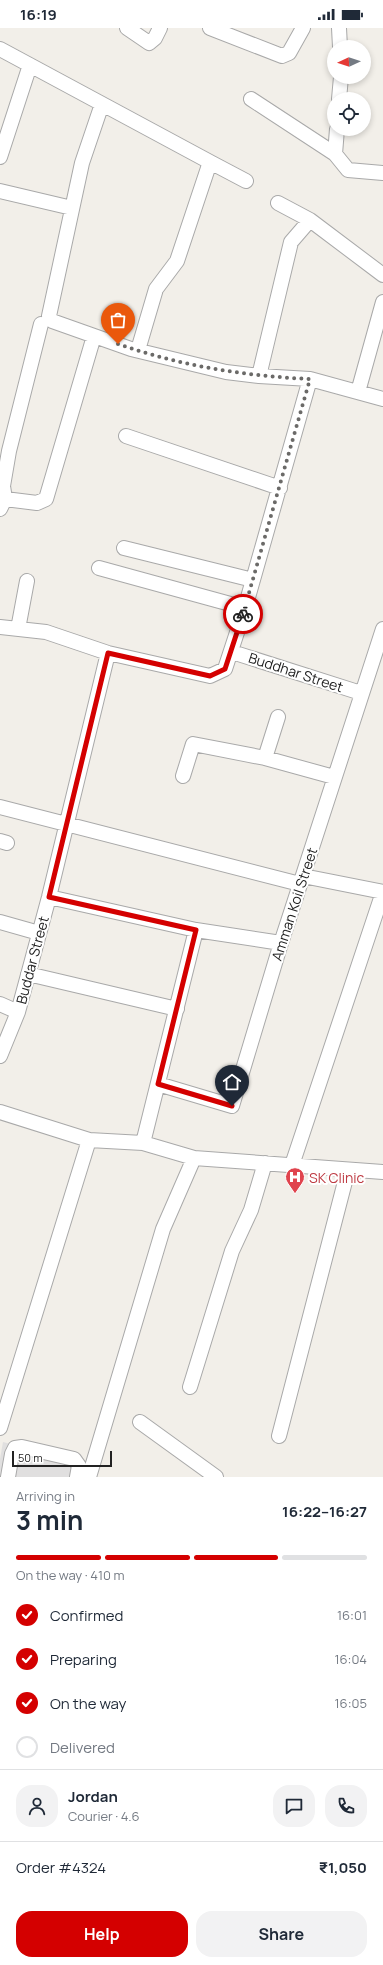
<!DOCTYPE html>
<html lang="en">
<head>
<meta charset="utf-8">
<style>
  :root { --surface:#fff; --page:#f2f2f3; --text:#1f2937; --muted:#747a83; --line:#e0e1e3; --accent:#d40000 }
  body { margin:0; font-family:Manrope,sans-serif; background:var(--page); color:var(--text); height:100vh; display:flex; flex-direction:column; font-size:15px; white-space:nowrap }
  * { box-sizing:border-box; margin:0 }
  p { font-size:13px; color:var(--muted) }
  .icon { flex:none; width:22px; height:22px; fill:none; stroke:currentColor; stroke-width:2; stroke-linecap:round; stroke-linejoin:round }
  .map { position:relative; height:1449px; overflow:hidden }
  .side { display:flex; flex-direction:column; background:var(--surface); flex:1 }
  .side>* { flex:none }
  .needle { width:26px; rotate:267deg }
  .tools { position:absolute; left:327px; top:12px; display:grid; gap:8px }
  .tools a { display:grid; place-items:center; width:44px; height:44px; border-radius:50%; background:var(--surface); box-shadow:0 2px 6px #0003; font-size:20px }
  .scale { position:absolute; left:12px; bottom:10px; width:100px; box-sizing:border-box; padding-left:4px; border:2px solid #222; border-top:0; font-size:11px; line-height:14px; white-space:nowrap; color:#222; -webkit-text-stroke:3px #fff; paint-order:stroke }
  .pin { position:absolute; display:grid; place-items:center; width:34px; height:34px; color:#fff; margin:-41px -17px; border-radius:50% 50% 50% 0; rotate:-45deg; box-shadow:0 0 4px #0007 }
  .pin .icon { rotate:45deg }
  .courier { position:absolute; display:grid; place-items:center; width:40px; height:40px; margin:-20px; border:3px solid #d40000; border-radius:50%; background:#fff; color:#222; box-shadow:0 1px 5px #0007 }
  .summary em { font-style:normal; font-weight:700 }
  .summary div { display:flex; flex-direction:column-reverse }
  .summary { display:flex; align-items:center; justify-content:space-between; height:68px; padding:0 16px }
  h1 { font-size:26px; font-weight:700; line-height:30px }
  .bar { display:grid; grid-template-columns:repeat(4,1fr); gap:6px 4px; align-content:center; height:48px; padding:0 16px }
  .bar i { height:5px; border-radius:3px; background:var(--line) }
  .bar .current { background:var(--accent) }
  .bar p { grid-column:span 4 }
  .line { display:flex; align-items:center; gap:10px; padding:0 16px; border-top:1px solid var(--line) }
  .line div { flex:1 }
  .round { display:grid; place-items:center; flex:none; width:42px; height:42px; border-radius:16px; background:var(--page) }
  ol { padding:0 16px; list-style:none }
  li { display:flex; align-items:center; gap:12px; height:44px }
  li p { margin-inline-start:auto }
  li .icon { padding:4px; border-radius:50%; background:var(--accent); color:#fff; stroke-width:4 }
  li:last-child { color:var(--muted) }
  li i { width:22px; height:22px; border:2px solid var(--line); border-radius:50% }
  .cta { display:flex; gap:8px; margin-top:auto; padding:8px 16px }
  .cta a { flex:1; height:46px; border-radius:16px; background:var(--accent); color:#fff; font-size:16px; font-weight:700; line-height:46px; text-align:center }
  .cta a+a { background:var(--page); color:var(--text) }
  .status { display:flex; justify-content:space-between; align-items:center; height:28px; padding:0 20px; background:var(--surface); direction:ltr }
  .status svg { height:11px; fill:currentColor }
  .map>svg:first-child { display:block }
  .residential { fill:#e0dfdf }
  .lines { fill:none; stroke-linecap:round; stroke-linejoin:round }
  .street-casing { stroke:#a9a9a9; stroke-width:16 }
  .street { stroke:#fff; stroke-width:14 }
  .done { stroke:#6b6a68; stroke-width:4; stroke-dasharray:0 7.2 }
  .route { stroke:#d40000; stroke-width:5 }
  .labels { text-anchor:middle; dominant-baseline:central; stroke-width:4; stroke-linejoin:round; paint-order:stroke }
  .street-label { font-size:14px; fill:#222; stroke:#fff }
  .health-label { font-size:14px; fill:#be3a42; stroke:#fff; text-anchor:start }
</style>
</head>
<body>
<div class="status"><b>16:19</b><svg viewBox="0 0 49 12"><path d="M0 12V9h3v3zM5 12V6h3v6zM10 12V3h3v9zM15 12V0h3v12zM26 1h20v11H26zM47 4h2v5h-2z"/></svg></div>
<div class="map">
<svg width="383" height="1449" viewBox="0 0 383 1449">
  <rect width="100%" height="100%" fill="#f2efe9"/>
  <path class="residential" d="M3,1414L84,1435L80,1449H0V1431Z"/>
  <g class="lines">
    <g class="street-casing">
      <path id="street" d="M127,0L149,15L155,10L160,0
        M210,0L282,28L289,25L303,0
        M339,0L340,19
        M0,21L210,134L177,233L156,261L138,322
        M251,71L335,126
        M339,71L341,49
        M102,76L82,135L49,288L52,293L131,321L226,344L259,348L310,351L383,371
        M337,101L335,126L348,142L383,145
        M0,129L30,37
        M210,134L246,153
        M0,163L72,180
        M278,175L310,192
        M259,348L291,214L310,192L383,247
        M358,364L383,274
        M126,408L280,460
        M5,471L3,458L9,423L41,296
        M0,481L5,471L37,475L46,471L94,308
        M124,520L253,552
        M99,540L245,580
        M0,599L46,604L108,625L210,648L225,641L245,580L310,351
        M18,601L27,553
        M232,624L361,665
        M265,730L278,689
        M183,748L193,716L265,730L334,749
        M0,779L300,856
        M0,813L7,815
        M303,848L383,864
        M49,869L196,902L143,1115
        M0,894L39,905
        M196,902L281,915
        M28,946L177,981
        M0,976L18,984
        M0,1028L18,984L49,869L108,625
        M158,1056L232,1078L281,915L383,601
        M0,1084L89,1112L143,1115L194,1130L383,1144
        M292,1137L383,864
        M190,1359L232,1223L251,1182L265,1135
        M140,1394L216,1449
        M0,1400L89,1112
        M279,1408L348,1142
        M8,1449L12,1426L15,1420L22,1419L74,1431L79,1438L77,1449
        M89,1449L163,1201L194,1130"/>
    </g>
    <use href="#street" class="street"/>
  </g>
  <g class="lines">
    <path class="done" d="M118,316C181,338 245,348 310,351L243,586"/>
    <path class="route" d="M232,1078L158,1056L196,902L49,869L108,625L210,648L225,641L243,586"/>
  </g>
  <defs>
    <g id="hospital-pin" transform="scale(1)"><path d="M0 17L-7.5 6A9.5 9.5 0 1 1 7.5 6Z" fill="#e0444e" stroke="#fff"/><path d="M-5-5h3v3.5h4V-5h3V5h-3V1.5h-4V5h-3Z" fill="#fff"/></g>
  </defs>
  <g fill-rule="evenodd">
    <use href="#hospital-pin" x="295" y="1149"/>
  </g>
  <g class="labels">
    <g class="street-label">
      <text transform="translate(296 644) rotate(18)">Buddhar Street</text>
      <text transform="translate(294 876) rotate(-72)">Amman Koil Street</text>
      <text transform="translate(32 932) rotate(-75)">Buddar Street</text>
    </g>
    <g class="health-label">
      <text x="309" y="1149">SK Clinic</text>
    </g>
  </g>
</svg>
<div class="tools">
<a><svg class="needle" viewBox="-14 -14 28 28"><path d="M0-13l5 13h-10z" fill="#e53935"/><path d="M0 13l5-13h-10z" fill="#747a83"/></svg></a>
<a><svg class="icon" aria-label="locate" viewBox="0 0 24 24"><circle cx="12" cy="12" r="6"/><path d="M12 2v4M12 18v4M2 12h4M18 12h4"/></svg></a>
</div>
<div class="scale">50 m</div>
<div class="pin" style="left:118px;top:316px;background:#ea580c"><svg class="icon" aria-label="bag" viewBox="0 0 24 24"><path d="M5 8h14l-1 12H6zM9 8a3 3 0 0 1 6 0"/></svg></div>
<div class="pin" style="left:232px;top:1078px;background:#1f2937"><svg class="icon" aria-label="home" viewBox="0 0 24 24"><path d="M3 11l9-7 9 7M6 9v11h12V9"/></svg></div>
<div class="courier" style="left:243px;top:586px"><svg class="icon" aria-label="bike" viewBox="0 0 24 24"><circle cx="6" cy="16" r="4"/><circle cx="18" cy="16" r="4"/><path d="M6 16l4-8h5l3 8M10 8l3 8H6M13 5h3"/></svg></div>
</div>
<section class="side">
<div class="summary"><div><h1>3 min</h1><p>Arriving in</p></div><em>16:22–16:27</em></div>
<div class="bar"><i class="current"></i><i class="current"></i><i class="current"></i><i></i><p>On the way · 410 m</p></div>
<ol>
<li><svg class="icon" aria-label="check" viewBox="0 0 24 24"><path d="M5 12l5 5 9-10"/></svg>Confirmed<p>16:01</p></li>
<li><svg class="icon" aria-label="check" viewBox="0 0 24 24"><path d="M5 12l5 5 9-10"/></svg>Preparing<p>16:04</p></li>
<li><svg class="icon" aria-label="check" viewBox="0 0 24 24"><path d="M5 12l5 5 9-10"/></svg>On the way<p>16:05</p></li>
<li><i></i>Delivered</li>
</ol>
<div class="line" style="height:72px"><a class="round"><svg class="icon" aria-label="person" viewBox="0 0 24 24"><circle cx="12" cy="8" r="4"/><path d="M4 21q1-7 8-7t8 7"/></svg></a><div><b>Jordan</b><p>Courier · 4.6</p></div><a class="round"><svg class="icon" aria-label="chat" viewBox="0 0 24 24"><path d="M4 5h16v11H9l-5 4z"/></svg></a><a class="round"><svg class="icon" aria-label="phone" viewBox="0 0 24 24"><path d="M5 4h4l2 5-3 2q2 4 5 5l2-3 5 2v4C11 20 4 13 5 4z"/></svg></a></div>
<div class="line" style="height:52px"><div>Order #4324</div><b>₹1,050</b></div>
<div class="cta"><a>Help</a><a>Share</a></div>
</section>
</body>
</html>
